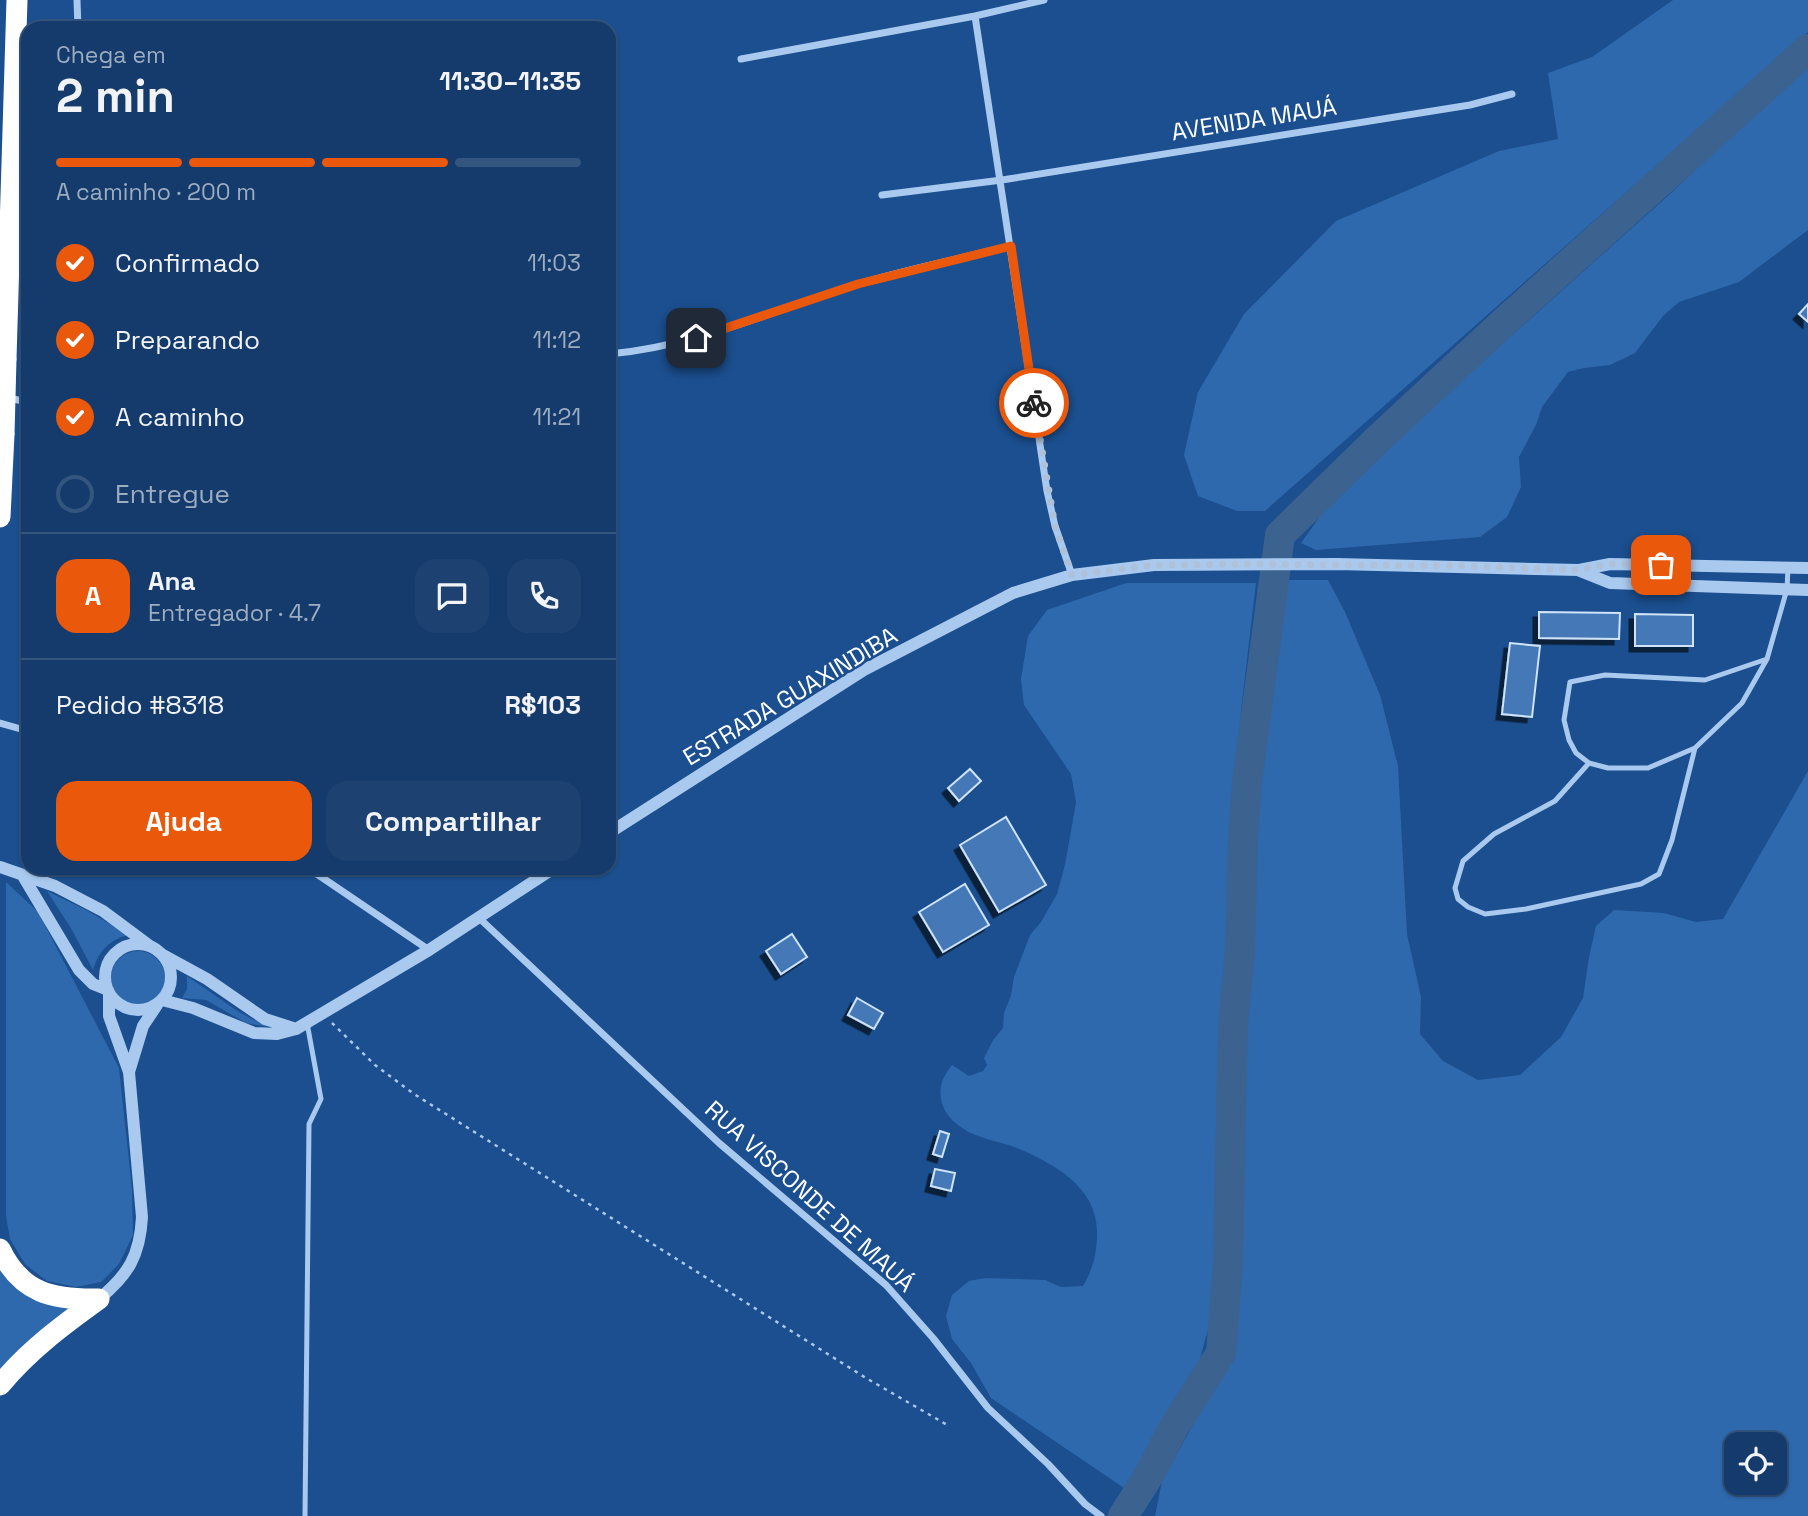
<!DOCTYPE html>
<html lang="pt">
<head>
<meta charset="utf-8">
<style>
  :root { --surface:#143b6b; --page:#1d4271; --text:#f1f3f6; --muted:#9dadc1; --line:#33557e; --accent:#ea580c }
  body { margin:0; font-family:"Space Grotesk",sans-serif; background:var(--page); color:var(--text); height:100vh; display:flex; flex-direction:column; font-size:26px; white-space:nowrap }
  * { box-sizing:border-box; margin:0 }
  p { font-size:23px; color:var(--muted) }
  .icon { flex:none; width:38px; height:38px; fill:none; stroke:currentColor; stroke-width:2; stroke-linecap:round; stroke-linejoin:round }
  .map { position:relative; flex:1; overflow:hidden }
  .drawer { position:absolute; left:21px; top:21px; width:595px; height:854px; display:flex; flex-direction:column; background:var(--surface); border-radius:21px; box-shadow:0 2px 5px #0004,0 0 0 2px var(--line) }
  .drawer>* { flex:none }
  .controls { position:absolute; left:1724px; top:1432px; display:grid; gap:14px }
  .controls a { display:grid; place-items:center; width:63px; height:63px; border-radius:14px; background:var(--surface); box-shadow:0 2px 5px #0004,0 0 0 2px var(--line); font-size:35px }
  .pin { position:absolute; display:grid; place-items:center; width:60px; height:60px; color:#fff; margin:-30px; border-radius:14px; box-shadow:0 4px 10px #0006 }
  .courier { position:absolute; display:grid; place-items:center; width:70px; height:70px; margin:-35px; border:5px solid #ea580c; border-radius:50%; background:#fff; color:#222; box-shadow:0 2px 9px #0007 }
  .overview em { font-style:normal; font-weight:700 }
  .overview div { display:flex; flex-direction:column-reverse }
  .overview { display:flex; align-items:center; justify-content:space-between; height:119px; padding:0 35px }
  h1 { font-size:46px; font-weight:700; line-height:52px }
  .bar { display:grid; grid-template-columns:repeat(4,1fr); gap:10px 7px; align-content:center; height:84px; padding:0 35px }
  .bar i { height:9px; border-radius:5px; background:var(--line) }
  .bar .selected { background:var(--accent) }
  .bar p { grid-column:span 4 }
  .line { display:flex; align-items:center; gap:18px; padding:0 35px; border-top:2px solid var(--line) }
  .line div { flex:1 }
  .round { display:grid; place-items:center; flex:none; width:74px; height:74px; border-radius:21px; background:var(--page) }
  ol { padding:0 35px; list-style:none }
  li { display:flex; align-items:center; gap:21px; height:77px }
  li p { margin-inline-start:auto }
  li .icon { padding:7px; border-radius:50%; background:var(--accent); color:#fff; stroke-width:4 }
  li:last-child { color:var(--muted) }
  li i { width:38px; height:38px; border:4px solid var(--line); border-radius:50% }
  .button { display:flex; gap:14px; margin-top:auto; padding:14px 35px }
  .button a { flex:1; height:80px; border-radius:21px; background:var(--accent); color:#fff; font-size:28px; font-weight:700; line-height:80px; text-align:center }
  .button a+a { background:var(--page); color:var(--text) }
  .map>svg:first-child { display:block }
  .green { fill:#2e69ad; fill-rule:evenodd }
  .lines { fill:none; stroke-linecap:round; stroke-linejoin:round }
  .river { stroke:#3c6290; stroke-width:30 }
  .building { fill:#4478b7; stroke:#cfe3fa; stroke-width:2; filter:url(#shadow) }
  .path { stroke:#a9c9ee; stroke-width:2.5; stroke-dasharray:3.5 5; stroke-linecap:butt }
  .service { stroke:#a9c9ee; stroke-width:5 }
  .minor { stroke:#a9c9ee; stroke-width:7 }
  .tertiary { stroke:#a9c9ee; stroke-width:12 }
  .motorway { stroke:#fff; stroke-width:21 }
  .motorway-bridge { stroke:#fff; stroke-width:21 }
  .done { stroke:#afc1d8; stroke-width:7; stroke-dasharray:0 12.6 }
  .route { stroke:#ea580c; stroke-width:9 }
  .labels { text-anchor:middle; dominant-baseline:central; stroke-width:5; stroke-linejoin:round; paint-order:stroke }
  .street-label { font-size:24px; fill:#fff; stroke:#1b4f8f }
</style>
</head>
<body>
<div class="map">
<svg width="1808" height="1516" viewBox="0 0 1808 1516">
  <defs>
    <filter id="shadow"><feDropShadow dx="-5.5" dy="5.5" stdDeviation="0" flood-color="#0009"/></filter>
  </defs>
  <rect width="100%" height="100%" fill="#1b4f8f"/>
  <path class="green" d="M1673,0H1808V32L1265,511H1237L1198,496L1184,455L1198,392L1244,314L1336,221L1499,151L1558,139L1548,73L1592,57Z
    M1808,63V230L1739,282L1679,302L1663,316L1635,353L1610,365L1584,368L1568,372L1542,407L1536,425L1519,457L1521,487L1507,517L1480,537L1316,550L1301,543L1318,519L1324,503L1670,194Z
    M1287,580H1328L1345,612L1380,695L1398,766L1407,934L1421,997L1420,1034L1443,1061L1478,1080L1520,1075L1561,1037L1583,998L1589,957L1596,926L1614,910L1664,913L1696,922L1723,919L1808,771V1516H1155L1162,1481L1218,1379L1231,1299L1243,1031L1263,760ZM1736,1444H1774V1482H1736Z
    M1126,583H1256L1241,711L1225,963L1213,1311L1195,1377L1124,1488L991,1398L971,1363L952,1339L946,1316L952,1295L969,1281L985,1278L1045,1280L1061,1287L1083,1286C1094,1267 1097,1252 1097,1231C1096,1186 1054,1164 1017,1148C999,1141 978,1139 962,1128C938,1112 933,1087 952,1065L969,1076L983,1071L987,1065L984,1058L993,1040L1003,1028L1004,1013L1011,995L1014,977L1030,935L1041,922L1057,894L1065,865L1076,802L1071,774L1024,705L1021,679L1028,636L1047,610Z
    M6,882L38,912L119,1068L132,1189L133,1235L119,1264L101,1282L76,1287L47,1281L25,1264L10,1239L6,1216Z
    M47,891L86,910L129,935C110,939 98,951 93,970L72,930Z
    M111 978a27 27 0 1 1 54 0a27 27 0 1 1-54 0Z
    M187,976L239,1012L268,1027L246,1023L206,1000L182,998L187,989Z
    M0,1264L79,1305L0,1373Z"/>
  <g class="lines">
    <path class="river" d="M1123,1516L1148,1477L1174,1427L1221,1353L1228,1261L1233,1024L1240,951L1243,834L1248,774L1280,535L1377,440L1503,323L1808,49"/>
  </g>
  <path class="building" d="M1808,304V322L1799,314Z
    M1539,612L1620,613L1619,639L1539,638Z
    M1635,614L1693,615V646H1635Z
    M1510,643L1540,646L1532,717L1502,714Z
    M970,769L981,781L959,801L948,788Z
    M1006,817L1046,885L999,912L960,845Z
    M965,884L989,925L943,952L919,912Z
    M792,934L807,957L781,974L766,951Z
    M857,998L883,1013L874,1029L848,1015Z
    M940,1131L949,1134L942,1157L933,1154Z
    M935,1169L955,1173L951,1191L931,1186Z"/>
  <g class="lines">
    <path class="path" d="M332,1023L375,1065L414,1094L866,1378L949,1426"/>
    <path class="service" d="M1767,659L1705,680L1605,675L1570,682L1564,720L1569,740L1576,753L1589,763L1608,768H1648L1695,748L1742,703L1767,659L1787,589L1788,568
      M1589,763L1555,801L1494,834L1463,861L1455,888L1458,899L1468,907L1485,914L1526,909L1641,884L1659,874L1672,840L1695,748
      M305,1516L309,1124L321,1099L307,1023"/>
    <path class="minor" d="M77,0L78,28
      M975,16L1047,491L1055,526L1072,575
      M741,59L975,16L1044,0
      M882,195L1002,180L1470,105L1512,94
      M609,354C693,347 775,310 855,285C906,269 959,259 1011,246
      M8,398L28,402
      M0,723L28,731
      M308,868L429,950
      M478,917L719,1143L886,1285L933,1338L988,1408L1048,1464L1085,1504L1101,1516"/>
    <path class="tertiary" d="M1580,571L1610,583L1808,590
      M609,833L864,670L1013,593L1072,575L1154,565L1338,564L1579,570L1610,564L1808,568
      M0,867L55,886L103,911L150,946
      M23,876L79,970L93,984L108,990
      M105 977a33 33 0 1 1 66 0a33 33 0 1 1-66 0Z
      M163,955L207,979L265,1019L293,1028
      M162,1000L193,1008L254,1033L277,1034L296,1029L429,950L554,868
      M129,1072L143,1026L157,1005
      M99,1299C128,1275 140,1256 142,1217L129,1072L109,1016V994"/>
    <path class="motorway" d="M6,359L17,0
      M0,517L4,434
      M0,1249C21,1294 54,1300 99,1299
      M0,1385C29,1350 63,1325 99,1299"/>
    <path class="motorway-bridge" d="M4,434L6,359"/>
  </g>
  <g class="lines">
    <path class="done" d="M1034,403L1055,526L1072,575L1154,565L1251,564L1463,566L1579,570L1609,564L1661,565"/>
    <path class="route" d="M696,338L858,284L1011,246L1034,403"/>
  </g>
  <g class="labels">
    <g class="street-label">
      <text transform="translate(1254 119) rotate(-9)">AVENIDA MAUÁ</text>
      <text transform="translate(790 696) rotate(-31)">ESTRADA GUAXINDIBA</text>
      <text transform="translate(810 1196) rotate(42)">RUA VISCONDE DE MAUÁ</text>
    </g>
  </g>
</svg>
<div class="controls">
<a><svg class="icon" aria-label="locate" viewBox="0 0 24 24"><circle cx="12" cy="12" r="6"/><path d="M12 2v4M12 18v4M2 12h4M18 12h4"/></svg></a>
</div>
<div class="pin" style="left:1661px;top:565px;background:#ea580c"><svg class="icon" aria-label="bag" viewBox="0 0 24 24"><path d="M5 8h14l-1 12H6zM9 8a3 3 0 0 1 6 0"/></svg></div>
<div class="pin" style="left:696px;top:338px;background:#1f2937"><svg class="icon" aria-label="home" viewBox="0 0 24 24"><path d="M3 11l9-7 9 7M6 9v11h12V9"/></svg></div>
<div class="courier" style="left:1034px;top:403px"><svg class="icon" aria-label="bike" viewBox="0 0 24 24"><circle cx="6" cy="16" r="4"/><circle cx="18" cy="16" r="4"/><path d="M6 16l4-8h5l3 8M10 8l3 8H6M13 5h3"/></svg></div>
<section class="drawer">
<div class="overview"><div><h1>2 min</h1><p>Chega em</p></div><em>11:30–11:35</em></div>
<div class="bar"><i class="selected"></i><i class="selected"></i><i class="selected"></i><i></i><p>A caminho · 200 m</p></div>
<ol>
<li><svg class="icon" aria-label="check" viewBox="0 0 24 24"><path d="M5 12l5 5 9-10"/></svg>Confirmado<p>11:03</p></li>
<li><svg class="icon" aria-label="check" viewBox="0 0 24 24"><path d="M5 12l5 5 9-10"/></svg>Preparando<p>11:12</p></li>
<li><svg class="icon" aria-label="check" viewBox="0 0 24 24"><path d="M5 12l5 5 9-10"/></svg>A caminho<p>11:21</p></li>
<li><i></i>Entregue</li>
</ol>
<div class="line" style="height:126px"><b class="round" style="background:var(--accent);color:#fff">A</b><div><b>Ana</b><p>Entregador · 4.7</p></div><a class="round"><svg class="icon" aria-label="chat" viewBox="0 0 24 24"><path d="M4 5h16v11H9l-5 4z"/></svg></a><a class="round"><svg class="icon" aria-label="phone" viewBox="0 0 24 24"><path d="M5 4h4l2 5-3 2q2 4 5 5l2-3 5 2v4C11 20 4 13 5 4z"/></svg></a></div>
<div class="line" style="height:91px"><div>Pedido #8318</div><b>R$103</b></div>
<div class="button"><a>Ajuda</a><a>Compartilhar</a></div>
</section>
</div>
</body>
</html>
